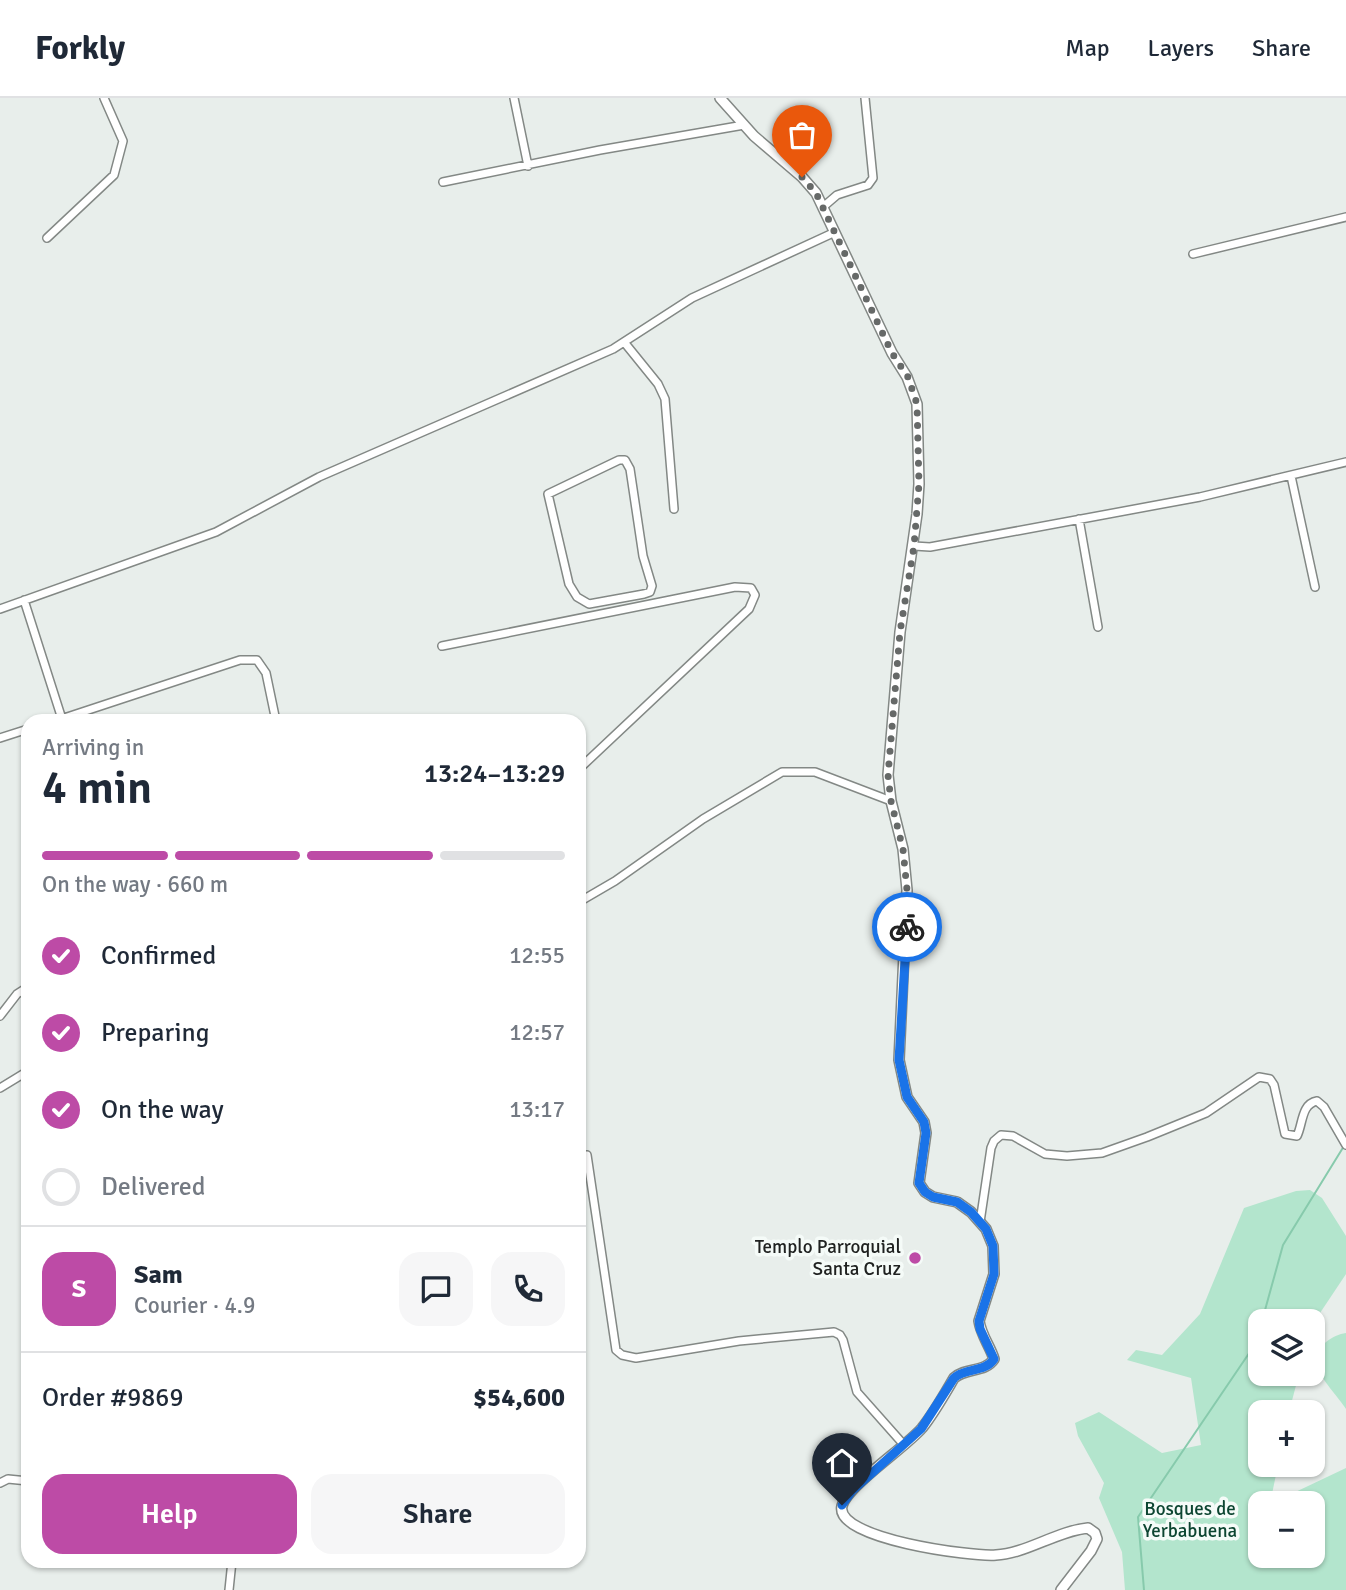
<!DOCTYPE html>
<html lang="en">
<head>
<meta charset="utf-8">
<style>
  :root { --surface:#fff; --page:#f6f6f7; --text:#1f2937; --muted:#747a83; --line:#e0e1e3; --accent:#bd4ba6 }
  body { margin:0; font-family:Signika,sans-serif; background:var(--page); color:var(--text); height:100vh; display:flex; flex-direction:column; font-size:26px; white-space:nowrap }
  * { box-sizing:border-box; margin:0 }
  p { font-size:23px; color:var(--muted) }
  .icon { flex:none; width:38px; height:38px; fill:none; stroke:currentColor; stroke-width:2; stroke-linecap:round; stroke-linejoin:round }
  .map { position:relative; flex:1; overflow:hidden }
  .sheet { position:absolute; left:21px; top:616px; width:565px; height:854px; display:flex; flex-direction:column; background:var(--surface); border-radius:21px; box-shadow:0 2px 5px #0004 }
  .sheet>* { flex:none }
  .fabs { position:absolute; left:1248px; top:1211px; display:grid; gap:14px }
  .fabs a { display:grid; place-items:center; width:77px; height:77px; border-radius:14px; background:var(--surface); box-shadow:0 2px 5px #0004; font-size:35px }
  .pin { position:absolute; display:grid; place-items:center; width:60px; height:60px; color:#fff; margin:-72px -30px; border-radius:50% 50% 50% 0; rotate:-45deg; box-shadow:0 0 7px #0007 }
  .pin .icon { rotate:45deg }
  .courier { position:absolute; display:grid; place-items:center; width:70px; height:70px; margin:-35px; border:5px solid #1a73e8; border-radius:50%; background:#fff; color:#222; box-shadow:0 2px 9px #0007 }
  .summary em { font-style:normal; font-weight:600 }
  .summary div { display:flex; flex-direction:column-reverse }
  .summary { display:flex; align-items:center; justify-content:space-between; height:119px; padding:0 21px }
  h1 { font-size:46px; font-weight:600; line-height:52px }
  .bar { display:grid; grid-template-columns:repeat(4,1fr); gap:10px 7px; align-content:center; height:84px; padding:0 21px }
  .bar i { height:9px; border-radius:5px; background:var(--line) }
  .bar .selected { background:var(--accent) }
  .bar p { grid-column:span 4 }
  .line { display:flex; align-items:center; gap:18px; padding:0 21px; border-top:2px solid var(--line) }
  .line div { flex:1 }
  .round { display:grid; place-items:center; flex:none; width:74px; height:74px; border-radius:21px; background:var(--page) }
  ol { padding:0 21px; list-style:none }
  li { display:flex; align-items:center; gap:21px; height:77px }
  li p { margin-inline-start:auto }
  li .icon { padding:7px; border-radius:50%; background:var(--accent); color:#fff; stroke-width:4 }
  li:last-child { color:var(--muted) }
  li i { width:38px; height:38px; border:4px solid var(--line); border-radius:50% }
  .primary-button { display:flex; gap:14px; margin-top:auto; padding:14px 21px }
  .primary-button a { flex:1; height:80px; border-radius:21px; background:var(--accent); color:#fff; font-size:28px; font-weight:600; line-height:80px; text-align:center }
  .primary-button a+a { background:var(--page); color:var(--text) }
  header { display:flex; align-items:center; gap:42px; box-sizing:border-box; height:98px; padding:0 35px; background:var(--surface); border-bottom:2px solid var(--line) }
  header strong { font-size:33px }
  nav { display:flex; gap:38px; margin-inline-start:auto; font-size:24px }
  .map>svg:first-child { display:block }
  .green { fill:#b3e5cd; fill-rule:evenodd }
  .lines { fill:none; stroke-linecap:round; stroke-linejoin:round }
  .stream { stroke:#87caac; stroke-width:2 }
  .minor-casing { stroke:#838885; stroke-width:10 }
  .tertiary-casing { stroke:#838885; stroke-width:12 }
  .minor { stroke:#fff; stroke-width:7 }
  .tertiary { stroke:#fff; stroke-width:9 }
  .done { stroke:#666968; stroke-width:7; stroke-dasharray:0 12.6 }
  .route { stroke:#1a73e8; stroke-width:9 }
  .poi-dot { fill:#bd4ba6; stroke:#f5fbf8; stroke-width:2.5 }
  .labels { text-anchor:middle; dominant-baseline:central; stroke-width:7; stroke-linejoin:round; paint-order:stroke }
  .poi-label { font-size:19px; fill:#202221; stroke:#f5fbf8; text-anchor:end }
  .park-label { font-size:19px; fill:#0c4531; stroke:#f5fbf8 }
</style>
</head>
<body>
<header>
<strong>Forkly</strong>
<nav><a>Map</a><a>Layers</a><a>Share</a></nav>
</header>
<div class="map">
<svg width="1346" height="1492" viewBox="0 0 1346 1492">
  <rect width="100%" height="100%" fill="#e8eeeb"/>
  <path class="green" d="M1310,1092L1322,1100L1346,1138V1176L1318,1218L1313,1233L1312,1223H1260V1276H1299L1289,1314H1260V1367H1278L1272,1396L1287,1398L1346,1370V1492H1125L1122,1454L1099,1400L1104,1385L1078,1338L1075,1325L1099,1314L1162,1355L1201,1347L1191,1280L1127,1262L1136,1252L1162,1257L1200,1216L1244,1110L1296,1093ZM1260,1405H1312V1458H1260Z
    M1346,1235V1311C1339,1300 1321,1281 1317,1269C1312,1251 1331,1237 1346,1235Z"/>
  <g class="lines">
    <path class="stream" d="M1262,1223L1283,1147L1344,1048
      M1144,1492L1138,1419L1256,1245L1260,1230"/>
    <g class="minor-casing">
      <path id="minor" d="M514,0L528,68
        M443,84L600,52L744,27
        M823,109L837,97L868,87L873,80L865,0
        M47,140L114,77L123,43L104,0
        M1193,156L1346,119
        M624,244L658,286L665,301L674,411
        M619,362H625L630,371L643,458L652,488L650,494L644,496L589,506L577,499L569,486L548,396Z
        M1291,378L1315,489
        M1079,421L1098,529
        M914,448L930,449L1200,399L1346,364
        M24,502L62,621L66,623
        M0,511L216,434L319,379L613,251L692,200L833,135
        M442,548L735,489L751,490L755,497L749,511L579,671
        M55,623L240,562H257L266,575L276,623
        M0,640L28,631
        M579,804L615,783L703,721L782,674H815L891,703
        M0,918L17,896L28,889
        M0,990L28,973
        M587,1057L616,1252L622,1257L636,1260L739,1243L834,1234L840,1237L843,1242L857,1294L904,1347
        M980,1124L991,1050L994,1043L1001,1037L1013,1038L1045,1056L1067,1058L1102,1055L1147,1039L1206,1015L1259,979L1270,981L1274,987L1285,1036L1297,1038C1303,1026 1301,1006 1317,1003L1324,1009L1346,1047
        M0,1385L8,1381L28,1383
        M229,1492L232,1463"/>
    </g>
    <g class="tertiary-casing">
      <path id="tertiary" d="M720,0L754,38L802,79L816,95L892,255L907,279L917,306L919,386L917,416L900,534L888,677L891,703L903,751L907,792L899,962L907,999L924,1024L926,1035L919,1085L925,1094L933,1099L957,1104L971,1114L986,1131L993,1148L994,1176L979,1223C981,1237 990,1248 994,1261C985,1275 966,1269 954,1280C944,1297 934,1315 922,1330C906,1349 847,1388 842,1408C834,1441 973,1459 996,1457C1025,1456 1057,1433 1088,1430L1095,1435L1097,1441L1091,1453L1061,1492"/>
    </g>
    <use href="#minor" class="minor"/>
    <use href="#tertiary" class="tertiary"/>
  </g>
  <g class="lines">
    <path class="done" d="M802,79L816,95L892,255L908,279L917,306L919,386L914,448L900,534L888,677L891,703L903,751L907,792V829"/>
    <path class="route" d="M842,1407L852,1393L921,1331L954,1280C966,1269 985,1275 994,1261L980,1231L979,1223L994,1176L993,1148L986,1131L971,1114L957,1104L933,1099L925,1094L919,1085L926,1035L924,1024L907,999L899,962L907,829"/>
  </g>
  <circle class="poi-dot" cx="915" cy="1160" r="7"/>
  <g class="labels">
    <g class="poi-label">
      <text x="901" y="1149">Templo Parroquial<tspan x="901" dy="22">Santa Cruz</tspan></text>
    </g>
    <g class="park-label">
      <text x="1190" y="1411">Bosques de<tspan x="1190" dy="22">Yerbabuena</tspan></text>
    </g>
  </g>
</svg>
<div class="fabs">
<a><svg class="icon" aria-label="layers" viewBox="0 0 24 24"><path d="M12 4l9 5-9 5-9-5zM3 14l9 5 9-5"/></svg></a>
<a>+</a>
<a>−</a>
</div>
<div class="pin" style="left:802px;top:79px;background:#ea580c"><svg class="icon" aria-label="bag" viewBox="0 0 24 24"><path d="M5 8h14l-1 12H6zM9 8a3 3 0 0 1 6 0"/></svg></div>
<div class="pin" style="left:842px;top:1407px;background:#1f2937"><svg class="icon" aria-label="home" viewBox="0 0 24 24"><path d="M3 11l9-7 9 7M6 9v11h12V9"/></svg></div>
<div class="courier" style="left:907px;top:829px"><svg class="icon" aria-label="bike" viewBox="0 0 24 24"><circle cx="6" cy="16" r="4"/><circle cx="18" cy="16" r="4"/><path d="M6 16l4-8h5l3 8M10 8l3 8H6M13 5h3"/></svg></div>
<section class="sheet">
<div class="summary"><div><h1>4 min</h1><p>Arriving in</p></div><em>13:24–13:29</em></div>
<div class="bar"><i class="selected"></i><i class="selected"></i><i class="selected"></i><i></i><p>On the way · 660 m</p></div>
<ol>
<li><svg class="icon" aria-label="check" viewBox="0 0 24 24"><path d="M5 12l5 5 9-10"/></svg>Confirmed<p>12:55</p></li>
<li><svg class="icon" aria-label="check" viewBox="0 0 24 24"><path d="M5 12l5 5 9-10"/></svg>Preparing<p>12:57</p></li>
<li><svg class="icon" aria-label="check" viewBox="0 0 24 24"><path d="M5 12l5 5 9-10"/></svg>On the way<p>13:17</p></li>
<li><i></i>Delivered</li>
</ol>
<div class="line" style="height:126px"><b class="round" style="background:var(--accent);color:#fff">S</b><div><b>Sam</b><p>Courier · 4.9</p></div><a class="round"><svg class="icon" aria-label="chat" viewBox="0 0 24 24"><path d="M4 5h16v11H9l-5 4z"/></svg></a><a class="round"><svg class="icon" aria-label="phone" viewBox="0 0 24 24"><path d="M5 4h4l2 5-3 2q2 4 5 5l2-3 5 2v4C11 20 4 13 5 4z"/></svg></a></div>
<div class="line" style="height:91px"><div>Order #9869</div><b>$54,600</b></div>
<div class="primary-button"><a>Help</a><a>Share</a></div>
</section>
</div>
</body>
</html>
